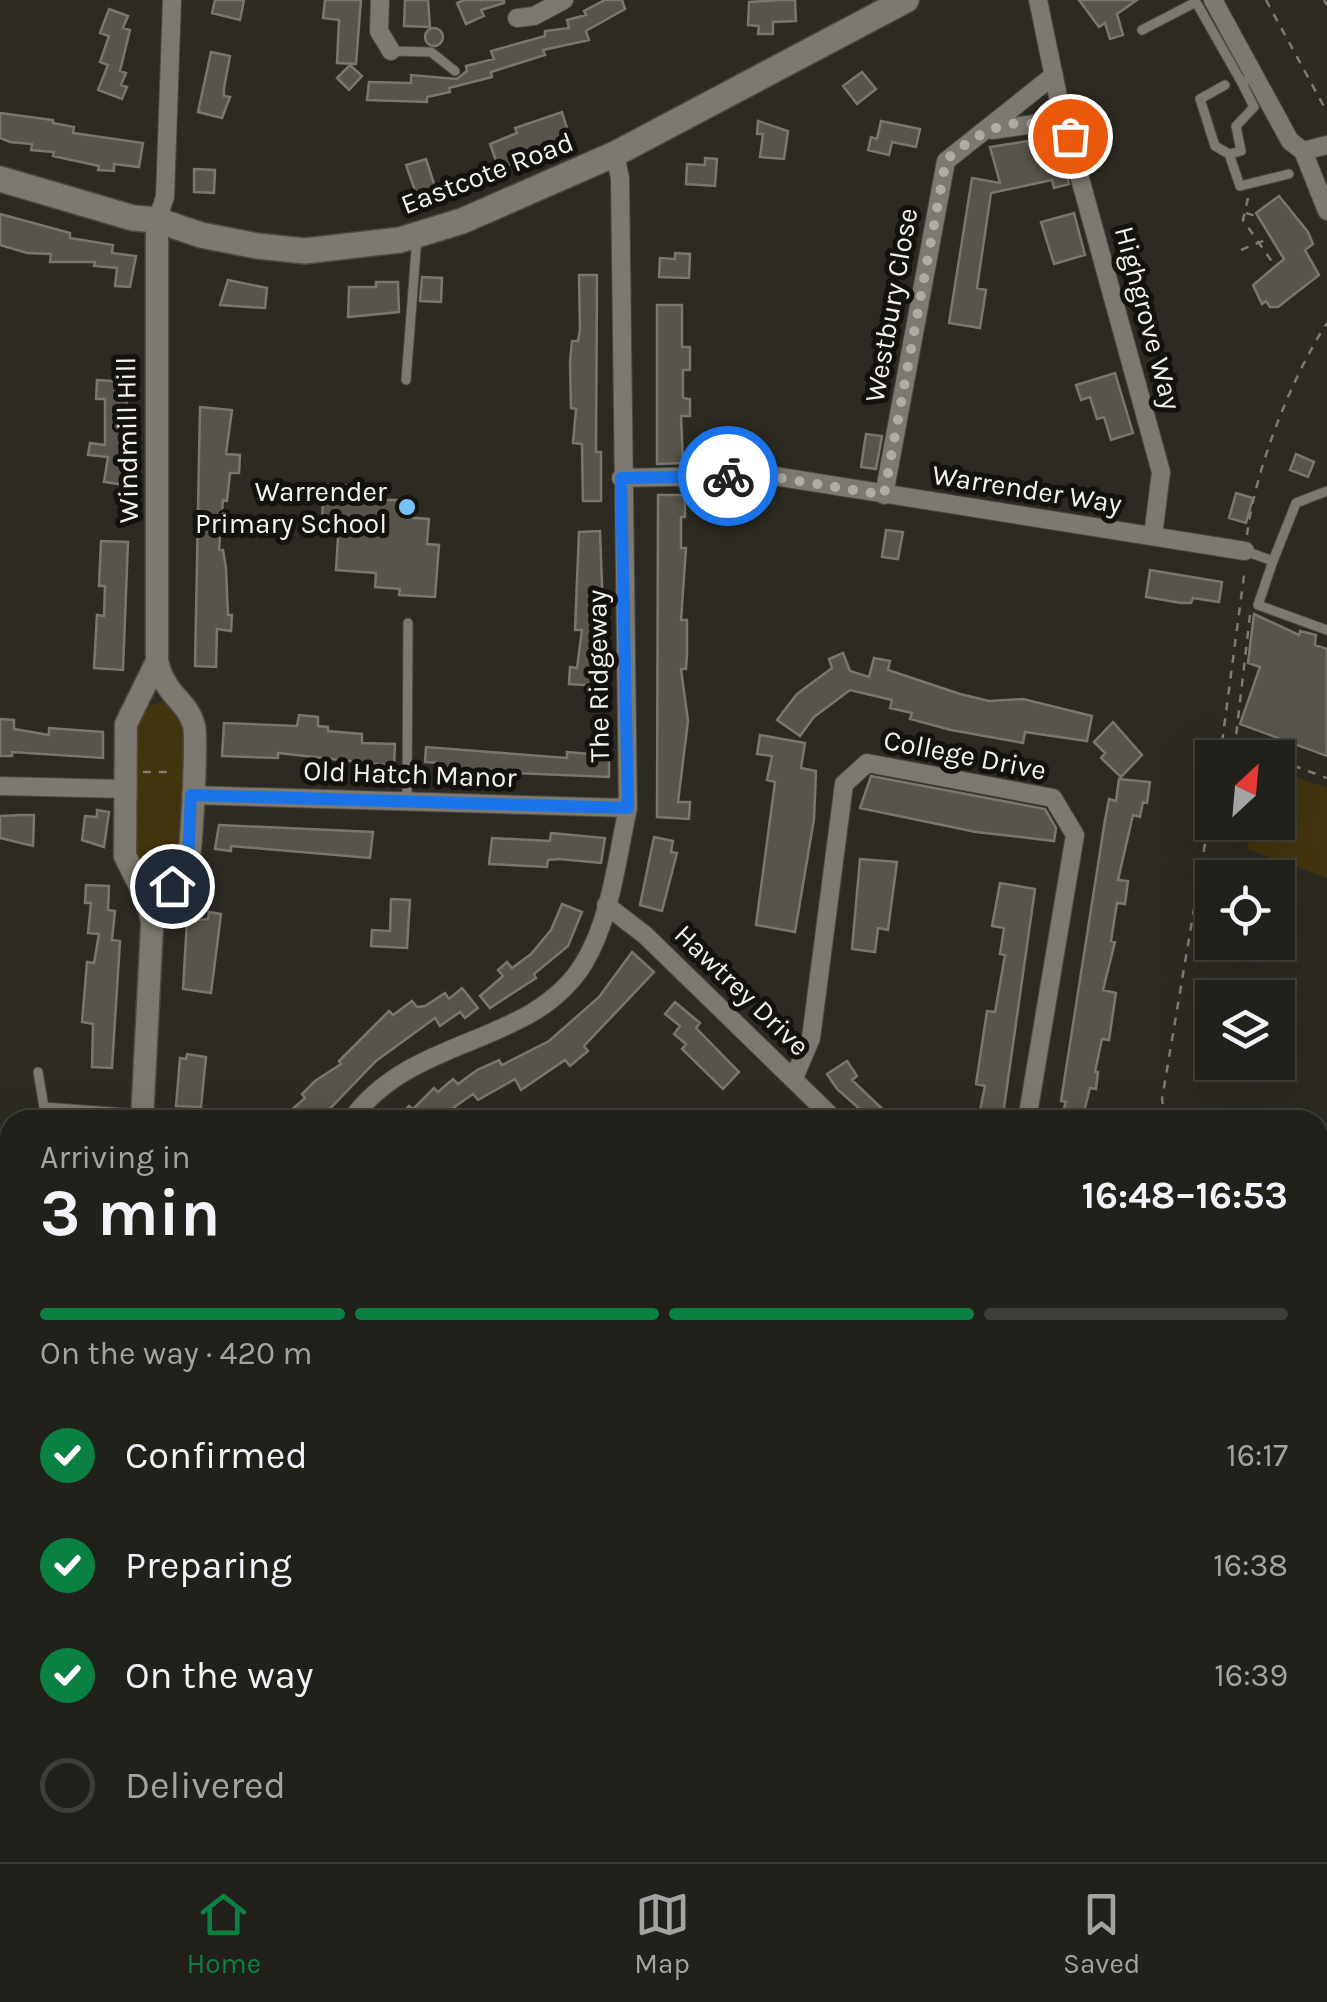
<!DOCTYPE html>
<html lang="en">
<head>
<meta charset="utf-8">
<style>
  :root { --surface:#21201a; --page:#2d2d27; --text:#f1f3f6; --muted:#a2a3a2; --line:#3e3e39; --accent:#0b8043 }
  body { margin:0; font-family:Karla,sans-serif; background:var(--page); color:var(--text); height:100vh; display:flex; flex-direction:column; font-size:38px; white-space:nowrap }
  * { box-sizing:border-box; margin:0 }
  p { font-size:32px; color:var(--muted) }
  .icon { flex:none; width:55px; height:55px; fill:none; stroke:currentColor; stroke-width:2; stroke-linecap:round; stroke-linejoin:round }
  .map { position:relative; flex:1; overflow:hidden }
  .panel { position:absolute; left:0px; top:1110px; width:1328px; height:752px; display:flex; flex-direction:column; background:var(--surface); border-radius:30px 30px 0 0; box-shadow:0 10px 40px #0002,0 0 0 2px var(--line) }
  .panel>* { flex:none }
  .needle { width:65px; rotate:26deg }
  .buttons { position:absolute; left:1195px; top:740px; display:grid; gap:20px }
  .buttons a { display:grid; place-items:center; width:100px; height:100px; border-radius:0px; background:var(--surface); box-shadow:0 10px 40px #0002,0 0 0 2px var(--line); font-size:50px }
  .pin { position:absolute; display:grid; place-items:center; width:85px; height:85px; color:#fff; margin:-42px; border:5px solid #fff; border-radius:50%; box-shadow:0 2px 10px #0007 }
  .courier { position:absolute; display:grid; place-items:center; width:100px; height:100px; margin:-50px; border:8px solid #1a73e8; border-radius:50%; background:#fff; color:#222; box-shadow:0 2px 12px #0007 }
  .summary em { font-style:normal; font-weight:700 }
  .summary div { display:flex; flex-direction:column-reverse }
  .summary { display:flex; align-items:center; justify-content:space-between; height:170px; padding:0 40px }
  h1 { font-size:65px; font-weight:700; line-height:75px }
  .bar { display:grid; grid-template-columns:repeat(4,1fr); gap:15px 10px; align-content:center; height:120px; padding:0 40px }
  .bar i { height:12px; border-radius:8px; background:var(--line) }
  .bar .current { background:var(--accent) }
  .bar p { grid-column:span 4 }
  ol { padding:0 40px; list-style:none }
  li { display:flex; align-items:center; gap:30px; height:110px }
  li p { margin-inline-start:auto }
  li .icon { padding:10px; border-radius:50%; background:var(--accent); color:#fff; stroke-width:4 }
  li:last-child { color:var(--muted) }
  li i { width:55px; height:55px; border:5px solid var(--line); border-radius:50% }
  .tabs { display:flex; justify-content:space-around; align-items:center; height:140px; border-top:2px solid var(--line); background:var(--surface); font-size:28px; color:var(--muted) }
  .tabs a { display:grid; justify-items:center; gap:5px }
  .tabs .current { color:var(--accent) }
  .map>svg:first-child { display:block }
  .green { fill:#42350d }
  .building { fill:#57544b; stroke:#79766d; stroke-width:2.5 }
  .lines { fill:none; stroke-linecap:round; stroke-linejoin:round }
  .service-casing { stroke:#4b4841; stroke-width:11 }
  .minor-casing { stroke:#4b4841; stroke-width:20 }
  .tertiary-casing { stroke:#4b4841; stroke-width:25 }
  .secondary-casing { stroke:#4b4841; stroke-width:28 }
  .path { stroke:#7d7b74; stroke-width:2.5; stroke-dasharray:8 8; stroke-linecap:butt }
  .service { stroke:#7c7970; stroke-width:9 }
  .minor { stroke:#7c7970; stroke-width:18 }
  .tertiary { stroke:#7c7970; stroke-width:22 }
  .secondary { stroke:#7c7970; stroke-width:25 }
  .rail-casing { stroke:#aeaca6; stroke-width:9 }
  .rail { stroke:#14120f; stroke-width:5; stroke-dasharray:15; stroke-linecap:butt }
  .done { stroke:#aeaca6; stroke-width:10; stroke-dasharray:0 18 }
  .route { stroke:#1a73e8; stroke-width:12 }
  .poi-dot { fill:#75c0f6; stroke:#14120f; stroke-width:4 }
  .labels { text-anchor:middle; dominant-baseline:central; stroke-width:10; stroke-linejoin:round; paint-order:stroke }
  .street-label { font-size:28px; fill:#f4f2ed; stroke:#14120f }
  .poi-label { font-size:28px; fill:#f4f2ed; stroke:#14120f; text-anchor:end }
</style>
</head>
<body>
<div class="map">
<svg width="1327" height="1862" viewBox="0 0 1327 1862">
  <rect width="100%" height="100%" fill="#2c2a22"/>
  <path class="green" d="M162,702L177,708L187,722L182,862C163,886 146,882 130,858L133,731L147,706Z
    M1278,770L1327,788V878L1247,849L1256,823L1278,822Z"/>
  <path class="building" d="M215,0H244L240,20L212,13Z
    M325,0H361L356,64L337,63L339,20L323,18Z
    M405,0H428L430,27L404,26Z
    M464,0H504V3L481,10L484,16L466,24L457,3Z
    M605,0H622L625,9L586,31L589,40L543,50L545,55L491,72L492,77L449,88L450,92L427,97V102L367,100L369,82L411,83V75L457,79L467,71L466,66L494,59L491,51L545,36V31L569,28L567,20L586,15L584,11Z
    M779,0H795L796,21L773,22V34H758L759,26L748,25L749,2Z
    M1079,0H1137L1117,14L1123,35L1110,39L1105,23L1099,27Z
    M109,9L128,16L123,28L130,30L120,71L126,73L121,85L127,87L122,99L98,90L108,65L100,62L109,36L100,33Z
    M425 37a9 9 0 1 1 18 0a9 9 0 1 1-18 0Z
    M211,52L230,56L224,88V96L230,97L222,118L198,112Z
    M350,65L362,76L349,90L337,78Z
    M862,72L876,89L857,104L843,86Z
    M562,112L570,138L542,146L543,152L499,169L490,144L517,133L515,128Z
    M0,113L53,120V123L74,127L73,133L143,143L139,167L114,164V171L98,170L99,166L53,156L54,152L31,150L32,144L10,142L0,138Z
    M758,121L788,131L784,159L760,157L763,134H757Z
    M881,121L920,129L916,147L892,142L889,155L868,150L871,137L877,139Z
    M1028,141L1030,148L1036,147L1039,159L1060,152L1069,184L1054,188L1052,180L991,193L977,288L986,290L980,328L949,323L972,178L1000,183L990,147Z
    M705,158L717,159L715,186L686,184L687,164L705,165Z
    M426,159L436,190L417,196L406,165Z
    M194,169L215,170L214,193L194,192Z
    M1279,196L1308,232L1313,244L1305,250L1319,275L1278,307H1270L1266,301L1262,304L1253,285L1284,259L1256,213Z
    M1074,213L1085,255L1054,264L1041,222Z
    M0,214L70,233V238L113,245L112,253L136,256L130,287L115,286L117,268L94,266L95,262H50L51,254L27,253L0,245Z
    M675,253L690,254L689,278L659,277L660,258L675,259Z
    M579,275H597L596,452H601V501H583L582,444L573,443L576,409L571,408L570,362L572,341H578L580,330Z
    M422,277L442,278L441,302L420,301Z
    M228,280L267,288L265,308L220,305Z
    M376,282H398L399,312L348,317L349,287H376Z
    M657,305H682V347H690V370H683V398L690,399V416H681L683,463L657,464Z
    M1115,373L1133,433L1111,440L1104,417L1097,419L1090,397L1081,400L1076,385Z
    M97,380L127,382L125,485L104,482L108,457L88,455L90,443L105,445V399H96Z
    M200,407L232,410L226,454L240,455L239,473H230L227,501L223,500L219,550H223L226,568L228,615H232L231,631L217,629L216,667L195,666Z
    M866,434L882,436L876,469L861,467Z
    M1296,454L1314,462L1308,477L1290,470Z
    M324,484L350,486L348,500H404L403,517L429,519L427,544L439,545L435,597L399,595L400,589L375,587L376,573L336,570L339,521L322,520Z
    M1236,493L1253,498L1246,523L1229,518Z
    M658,495H685V517H681V548H686L681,620H687V653L686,669H681L688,721L678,802H690L689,819L657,817Z
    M886,530L903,532L898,559L882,557Z
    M600,531L604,639L601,686L569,684L570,667L577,668L582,630H575L579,532Z
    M101,541L128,542L123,670L94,668L97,615L104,616L105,586H99Z
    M1150,570L1222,582L1219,602L1193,598L1191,603H1181L1146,597Z
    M1254,614L1299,635L1300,631L1316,635L1315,645L1327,649V756L1240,724L1260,667L1248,663Z
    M843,653L850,671L869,677L874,658L890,661L888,670L960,694L989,701L1023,699L1092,716L1087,741L1025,732L1023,743L951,730L910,719L912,713L890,708L892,700L850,690L814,717L800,736L777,720L797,694L832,668L829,659Z
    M299,715L318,717V726L328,727V731L362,734V743L395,744L394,766L278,753V758L222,756L224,723L297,726Z
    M0,719L14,720V729L49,735V728L103,732V758L12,752V756H0Z
    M1113,722L1142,755L1121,777L1101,758L1105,753L1094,742Z
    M760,735L805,743L801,768L816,771L814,819L795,932L756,925L775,782L767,780L772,756L757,754Z
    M591,746H609V777L440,770V763L425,762L426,747L567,758V752L591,754Z
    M871,776L1045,809L1056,828L1054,841L976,832L860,808Z
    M1119,779L1150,782L1147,803L1143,802L1140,817L1133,815L1118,880L1128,881L1125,904L1117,903L1111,941L1115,942L1103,990L1116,993L1109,1040L1102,1039L1095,1072H1098L1096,1089L1090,1088L1083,1116L1063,1111L1066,1102L1061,1101L1105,820L1109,799L1116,801Z
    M97,810L109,812L104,847L82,840L85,816L97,817Z
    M21,815H34L33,846L0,838V816Z
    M219,825L373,832L370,858L231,846V851L215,849Z
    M551,833L605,838L601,863L559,859L548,860L547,867L489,864L492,838L550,841Z
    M654,837L673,841L671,852L677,853L662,911L640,905Z
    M860,859L897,862L888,930L878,928L875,952L852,949Z
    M1000,883L1035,889L1003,1115L980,1110L985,1086L976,1084L987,1011L995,1012L1005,955L1000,954L1004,928L992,926Z
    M86,885L109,886L108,910L115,911L112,940L120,941L112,1068L92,1067L93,1024L82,1022L87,962L94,963L99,934L88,933L91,903H85Z
    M391,899L410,900L407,948L371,946L372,930L390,931Z
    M562,904L582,912L568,946L534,974L536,978L490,1008L480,996L503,976L498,970L507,962L512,968L531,954L551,930Z
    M209,912L221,914L211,993L183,989L187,921L208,919Z
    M632,952L654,972L584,1046L588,1051L570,1066L565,1060L521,1090L515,1079L478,1100L473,1094L436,1120H397L409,1106L413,1109L434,1088L438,1092L453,1079L458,1084L477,1070L499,1060L502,1065L549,1041L599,997Z
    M462,988L478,1008L465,1018L460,1012L440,1026L435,1018L376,1061L319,1120H280L305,1098L302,1094L315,1081L341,1064L339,1061L389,1011L393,1015L412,1001L417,1007L425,1006L445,993L449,999Z
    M675,1002L700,1023L696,1028L739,1072L723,1089L682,1049L686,1044L674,1034L680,1026L665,1014Z
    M187,1054L206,1057L201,1107L176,1106L180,1058L186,1059Z
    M847,1061L857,1076L852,1080L894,1120H872L837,1089L827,1074Z"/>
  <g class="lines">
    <g class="service-casing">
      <path id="service" d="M1142,30L1196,2L1242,83
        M391,51L431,52L455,71
        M1255,76L1242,83L1254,107L1236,126L1241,151L1229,154L1240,186L1289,174
        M1225,85L1200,99L1215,146L1229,154
        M406,380L417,237
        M1245,551L1273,561L1296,503L1327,491
        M1273,561L1258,605L1327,630
        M407,801L408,623
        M38,1072L44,1107L139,1114
        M0,1413L3,1452
        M0,1812L10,1720
        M189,1862V1852"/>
    </g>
    <g class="minor-casing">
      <path id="minor" d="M380,0L379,31L391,51
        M1038,0L1060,106L1161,472L1153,536
        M1213,0L1290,141L1303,151
        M517,18L534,16L564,0
        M992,130L1035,124L1070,136
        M1303,151L1327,211
        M1303,151L1327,145
        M157,220L165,197L172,0
        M621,478L768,475L1245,551
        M884,495L946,161L1054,75
        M0,786L125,789
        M191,795L628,808
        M606,905L645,935L835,1120
        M794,1078L811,1038L844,784L867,763L1053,798L1075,835L1027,1120
        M351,1120C412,1034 532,1048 584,963C611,918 617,858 628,808L620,178L615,154
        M0,1197H10
        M1318,1286L1327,1287
        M1318,1457L1327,1458
        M275,1852V1862"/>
    </g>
    <g class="tertiary-casing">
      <path id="tertiary" d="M152,922L148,902L125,856L126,724L156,663
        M142,1120L152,926C161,895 179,888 187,866C192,851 197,741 194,726C187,699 164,696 157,660V220
        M0,1452H10
        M1318,1635L1327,1636
        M100,1862V1852"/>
    </g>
    <g class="secondary-casing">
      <path id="secondary" d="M0,179L133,218L157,220L201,235L257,246L305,251L400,240L462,221L615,154L906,0"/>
    </g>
    <path class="path" d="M1266,0L1327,112
      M1324,0L1327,5
      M1248,198L1243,220L1275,266
      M1246,213L1259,217
      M1241,250L1270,238
      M1247,535C1255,470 1291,378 1327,323
      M1250,615L1235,745L1271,758
      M1220,758L1245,568
      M1278,760L1327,778
      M143,772H175
      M1165,1120L1162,1099L1212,802
      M1318,1175L1327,1176
      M77,1862L78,1852
      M1100,1862L1102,1852"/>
    <use href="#service" class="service"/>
    <use href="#minor" class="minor"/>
    <use href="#tertiary" class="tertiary"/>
    <use href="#secondary" class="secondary"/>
    <g class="rail-casing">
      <path id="rail" d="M0,1626L10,1628
        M1318,1779L1327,1780"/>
    </g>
    <use href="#rail" class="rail"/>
  </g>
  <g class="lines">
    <path class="done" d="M728,476H768L884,495L946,160C969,140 998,119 1032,124C1044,126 1056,133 1070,136"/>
    <path class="route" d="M172,886L188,863L191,795L628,808L621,478L728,476"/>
  </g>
  <circle class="poi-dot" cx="407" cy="507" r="10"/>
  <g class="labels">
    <g class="street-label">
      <text transform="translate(487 173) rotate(-21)">Eastcote Road</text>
      <text transform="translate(891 305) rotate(-80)">Westbury Close</text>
      <text transform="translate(1148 318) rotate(75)">Highgrove Way</text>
      <text transform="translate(127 440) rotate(-91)">Windmill Hill</text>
      <text transform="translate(1027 489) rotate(9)">Warrender Way</text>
      <text transform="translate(598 676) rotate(-91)">The Ridgeway</text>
      <text transform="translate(965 755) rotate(11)">College Drive</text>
      <text transform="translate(410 774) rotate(2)">Old Hatch Manor</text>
      <text transform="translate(742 990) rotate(44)">Hawtrey Drive</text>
    </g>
    <g class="poi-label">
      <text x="387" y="491">Warrender<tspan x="387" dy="32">Primary School</tspan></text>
    </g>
  </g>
</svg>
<div class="buttons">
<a><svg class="needle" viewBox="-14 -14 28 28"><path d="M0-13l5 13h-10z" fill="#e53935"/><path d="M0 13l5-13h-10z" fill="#a2a3a2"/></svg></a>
<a><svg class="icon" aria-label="locate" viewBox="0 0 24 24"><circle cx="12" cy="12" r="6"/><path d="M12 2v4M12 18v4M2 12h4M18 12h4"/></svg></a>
<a><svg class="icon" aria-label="layers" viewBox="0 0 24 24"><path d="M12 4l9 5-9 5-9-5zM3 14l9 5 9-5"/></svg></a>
</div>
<div class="pin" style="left:1070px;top:136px;background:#ea580c"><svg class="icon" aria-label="bag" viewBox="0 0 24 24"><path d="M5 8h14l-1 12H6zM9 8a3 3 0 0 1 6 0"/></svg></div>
<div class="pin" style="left:172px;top:886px;background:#1f2937"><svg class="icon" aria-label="home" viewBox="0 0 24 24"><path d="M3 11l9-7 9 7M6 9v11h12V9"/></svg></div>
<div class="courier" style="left:728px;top:476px"><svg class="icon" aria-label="bike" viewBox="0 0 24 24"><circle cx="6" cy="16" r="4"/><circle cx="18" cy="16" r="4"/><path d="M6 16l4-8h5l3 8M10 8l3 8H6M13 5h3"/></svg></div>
<section class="panel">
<div class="summary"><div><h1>3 min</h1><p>Arriving in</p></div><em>16:48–16:53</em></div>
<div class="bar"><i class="current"></i><i class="current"></i><i class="current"></i><i></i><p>On the way · 420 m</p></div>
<ol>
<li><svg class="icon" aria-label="check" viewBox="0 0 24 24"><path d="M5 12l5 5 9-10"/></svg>Confirmed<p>16:17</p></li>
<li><svg class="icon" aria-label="check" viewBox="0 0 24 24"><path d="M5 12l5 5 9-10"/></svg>Preparing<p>16:38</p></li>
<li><svg class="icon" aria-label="check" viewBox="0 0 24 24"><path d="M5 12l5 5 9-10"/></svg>On the way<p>16:39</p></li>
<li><i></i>Delivered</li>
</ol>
</section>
</div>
<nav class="tabs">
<a class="current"><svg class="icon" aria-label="home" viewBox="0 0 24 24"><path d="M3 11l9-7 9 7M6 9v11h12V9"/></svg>Home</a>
<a><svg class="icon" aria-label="map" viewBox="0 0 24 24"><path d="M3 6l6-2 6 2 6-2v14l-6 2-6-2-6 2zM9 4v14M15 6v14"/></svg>Map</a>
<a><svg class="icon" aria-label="saved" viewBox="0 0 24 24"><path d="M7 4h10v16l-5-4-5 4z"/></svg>Saved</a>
</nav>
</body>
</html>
